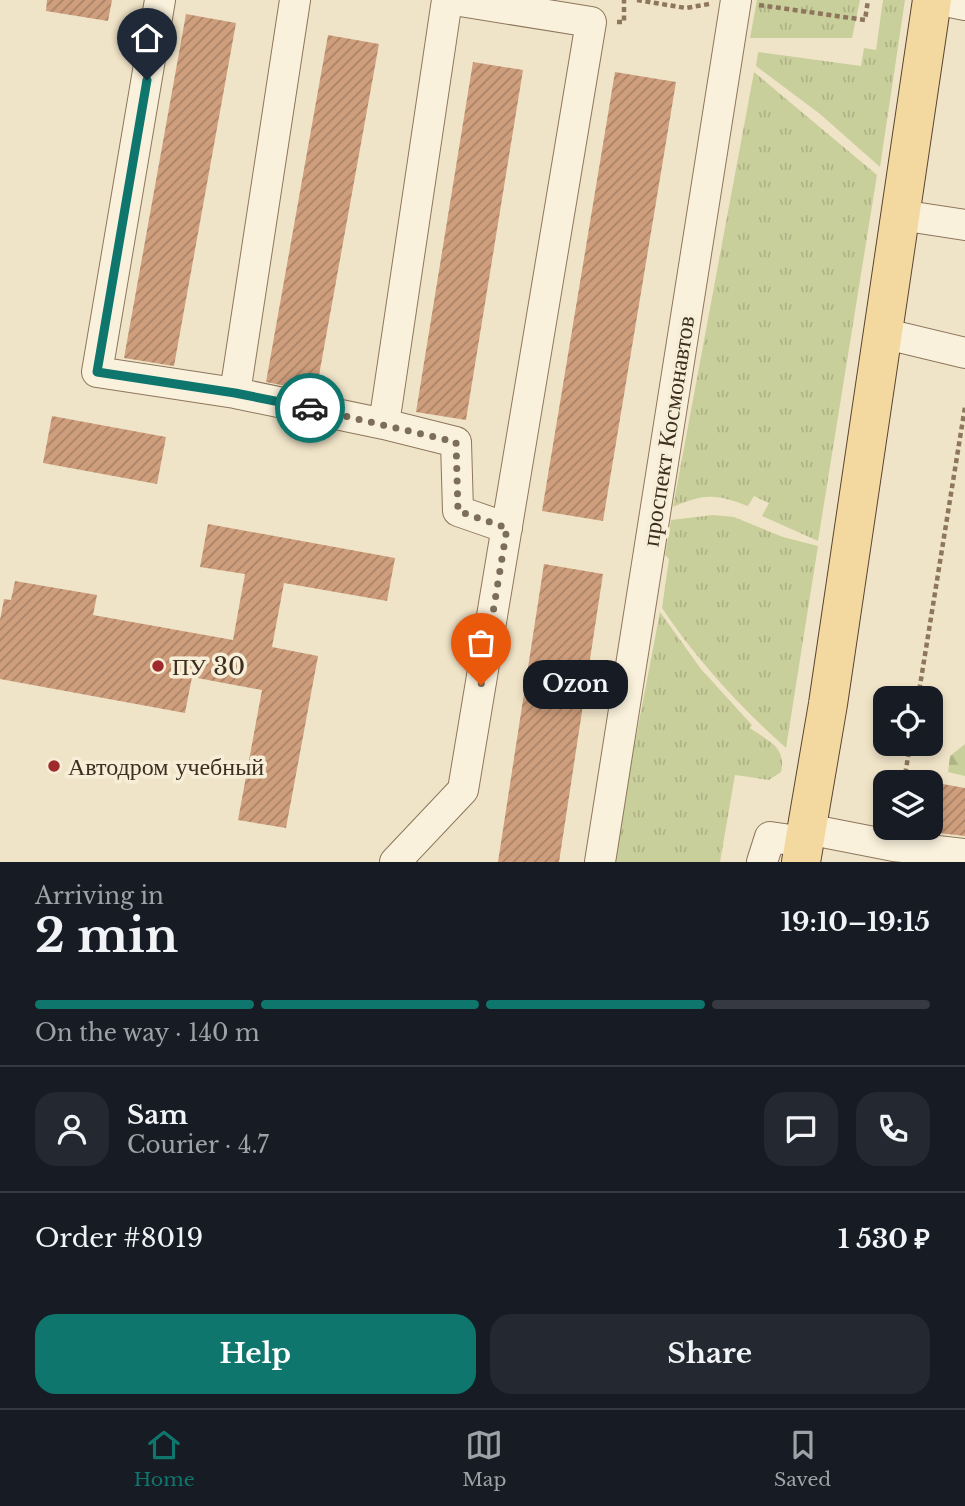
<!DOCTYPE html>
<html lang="en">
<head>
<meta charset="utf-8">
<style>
  :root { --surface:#171b24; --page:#242831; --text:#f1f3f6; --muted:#9ea1a6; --line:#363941; --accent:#0f766e }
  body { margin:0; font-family:"Libre Baskerville",serif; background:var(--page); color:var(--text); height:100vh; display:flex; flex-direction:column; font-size:26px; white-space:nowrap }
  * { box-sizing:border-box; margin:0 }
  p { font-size:23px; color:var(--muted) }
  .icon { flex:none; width:38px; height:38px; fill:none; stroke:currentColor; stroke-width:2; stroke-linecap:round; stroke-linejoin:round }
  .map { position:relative; height:862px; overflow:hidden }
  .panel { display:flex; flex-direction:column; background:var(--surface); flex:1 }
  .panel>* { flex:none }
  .buttons { position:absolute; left:873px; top:686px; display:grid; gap:14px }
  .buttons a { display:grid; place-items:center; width:70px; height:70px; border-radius:14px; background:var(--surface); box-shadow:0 4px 10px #0003; font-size:35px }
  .pin { position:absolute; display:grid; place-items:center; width:60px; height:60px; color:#fff; margin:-72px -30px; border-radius:50% 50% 50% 0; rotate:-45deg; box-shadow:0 0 7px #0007 }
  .pin .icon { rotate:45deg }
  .courier { position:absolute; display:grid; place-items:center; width:70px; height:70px; margin:-35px; border:5px solid #0f766e; border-radius:50%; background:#fff; color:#222; box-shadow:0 2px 9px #0007 }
  .bubble { position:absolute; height:49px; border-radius:21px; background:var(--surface); box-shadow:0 4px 10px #0003; font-size:23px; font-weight:700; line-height:49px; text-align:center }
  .head em { font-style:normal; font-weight:700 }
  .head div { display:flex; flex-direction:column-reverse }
  .head { display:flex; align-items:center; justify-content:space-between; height:119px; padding:0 35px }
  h1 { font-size:46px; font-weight:700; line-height:52px }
  .bar { display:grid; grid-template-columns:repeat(4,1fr); gap:10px 7px; align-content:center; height:84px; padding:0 35px }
  .bar i { height:9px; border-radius:5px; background:var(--line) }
  .bar .active { background:var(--accent) }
  .bar p { grid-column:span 4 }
  .line { display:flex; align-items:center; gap:18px; padding:0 35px; border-top:2px solid var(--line) }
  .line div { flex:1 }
  .round { display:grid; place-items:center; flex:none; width:74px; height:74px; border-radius:21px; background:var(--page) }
  .primary-button { display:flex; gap:14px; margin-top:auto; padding:14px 35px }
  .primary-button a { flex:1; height:80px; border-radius:21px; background:var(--accent); color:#fff; font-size:28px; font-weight:700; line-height:80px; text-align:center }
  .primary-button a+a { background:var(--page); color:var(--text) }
  .dock { display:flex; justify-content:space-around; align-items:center; height:98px; border-top:2px solid var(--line); background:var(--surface); font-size:19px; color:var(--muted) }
  .dock a { display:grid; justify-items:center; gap:4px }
  .dock .active { color:var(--accent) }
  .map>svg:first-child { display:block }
  .grass { fill:url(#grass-tufts) }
  .forest { fill:url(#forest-firs) }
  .building { fill:url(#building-hatch) }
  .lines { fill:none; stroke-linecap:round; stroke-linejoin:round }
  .minor-casing { stroke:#8d765c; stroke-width:32 }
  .major-casing { stroke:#5b4430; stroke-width:40 }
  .path { stroke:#8d765c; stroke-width:4.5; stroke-dasharray:5 3.5; stroke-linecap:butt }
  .minor { stroke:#faf1dc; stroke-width:30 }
  .major { stroke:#f3d9a0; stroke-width:38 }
  .done { stroke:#7c6e5b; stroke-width:7; stroke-dasharray:0 12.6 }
  .route { stroke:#0f766e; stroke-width:9 }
  .poi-dot { fill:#9e2a2b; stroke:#f7eed8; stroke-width:2.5 }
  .labels { text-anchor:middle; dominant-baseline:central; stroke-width:7; stroke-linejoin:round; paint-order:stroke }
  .street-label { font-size:24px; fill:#3d2e20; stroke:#f7eed8 }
  .poi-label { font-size:24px; fill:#3d2e20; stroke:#f7eed8; text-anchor:start }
</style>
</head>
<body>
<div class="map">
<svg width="965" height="862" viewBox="0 0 965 862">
  <defs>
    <pattern id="grass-tufts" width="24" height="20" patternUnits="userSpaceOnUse" patternTransform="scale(1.75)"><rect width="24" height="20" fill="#c9cf9b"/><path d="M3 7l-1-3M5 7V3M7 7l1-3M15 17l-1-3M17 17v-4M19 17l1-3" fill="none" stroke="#aeb285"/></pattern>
    <pattern id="forest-firs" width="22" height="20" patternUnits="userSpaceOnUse" patternTransform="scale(1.75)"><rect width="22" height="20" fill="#c9cf9b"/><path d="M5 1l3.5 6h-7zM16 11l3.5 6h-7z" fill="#aeb285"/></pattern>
    <pattern id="building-hatch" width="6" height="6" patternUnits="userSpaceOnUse" patternTransform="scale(1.75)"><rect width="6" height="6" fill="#cf9f7d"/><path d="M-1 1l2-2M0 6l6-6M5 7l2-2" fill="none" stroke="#a98266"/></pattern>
  </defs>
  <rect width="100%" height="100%" fill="#f0e4c8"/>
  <path class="grass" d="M757,0H860L852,38H750Z
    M883,0H905L880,167L820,114L756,66L758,52L861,66L864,48L876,50Z
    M754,72L877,175L818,541L762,516L769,503L754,496L748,506C716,494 705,493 673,507Z
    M713,515L734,517L783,537L818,546L786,748C740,707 696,659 662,608L669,559L665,555L671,520Z
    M660,612L701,669L752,725L750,728C768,741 787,747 781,772L769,780L735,775L720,862H616L614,852Z"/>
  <path class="forest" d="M965,744V776L948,772L950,756Z"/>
  <path class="building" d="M47,0H112L108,21L46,11Z
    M186,14L236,23L174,366L124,358Z
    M328,35L379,44L316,392L266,382Z
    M473,62L523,70L466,420L416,412Z
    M615,72L676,82L603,521L542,511Z
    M52,416L166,437L157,484L43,463Z
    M208,524L395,558L387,601L284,583L272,647L318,656L286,828L238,820L262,690L192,677L185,713L0,679V620L4,599L11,600L15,581L97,595L93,615L233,640L245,574L200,567Z
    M544,564L603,574L559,862H498Z
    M937,783L965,788V836L929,832Z"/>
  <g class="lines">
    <g class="minor-casing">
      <path id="minor" d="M160,0L97,372L235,393L384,424L456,442L458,511L507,528
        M940,0L965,5
        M900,215L965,225
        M882,333L965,353
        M235,393L295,0
        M384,424L447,0
        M807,829L894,846L965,854
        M395,862L463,790L591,22L454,0
        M600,862L736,0
        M762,862L770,837L805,842"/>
    </g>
    <g class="major-casing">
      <path id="major" d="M801,862L828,704L932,0"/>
    </g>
    <path class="path" d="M637,0L686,8L709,4
      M759,5L865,20L868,0
      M617,22H624V0
      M918,698L965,407
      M904,782L910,744"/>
    <use href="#minor" class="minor"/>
    <use href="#major" class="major"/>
  </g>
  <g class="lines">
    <path class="done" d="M310,408L456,442L458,511L507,528L481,685"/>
    <path class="route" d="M147,80L97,372L235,393L310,408"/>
  </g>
  <g class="poi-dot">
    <circle cx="158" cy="666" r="7"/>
    <circle cx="54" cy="766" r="7"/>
  </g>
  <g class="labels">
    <g class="street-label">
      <text transform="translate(668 431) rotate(-81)">проспект Космонавтов</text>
    </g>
    <g class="poi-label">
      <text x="172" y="666">ПУ 30</text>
      <text x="68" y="766">Автодром учебный</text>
    </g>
  </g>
</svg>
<div class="buttons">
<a><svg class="icon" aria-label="locate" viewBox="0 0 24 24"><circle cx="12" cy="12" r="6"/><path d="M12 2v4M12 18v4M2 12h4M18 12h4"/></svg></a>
<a><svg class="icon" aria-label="layers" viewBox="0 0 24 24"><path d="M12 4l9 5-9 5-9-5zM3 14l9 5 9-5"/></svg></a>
</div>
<div class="pin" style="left:481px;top:685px;background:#ea580c"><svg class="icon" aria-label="bag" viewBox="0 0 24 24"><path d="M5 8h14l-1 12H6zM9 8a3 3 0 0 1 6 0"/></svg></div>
<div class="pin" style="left:147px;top:80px;background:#1f2937"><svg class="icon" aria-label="home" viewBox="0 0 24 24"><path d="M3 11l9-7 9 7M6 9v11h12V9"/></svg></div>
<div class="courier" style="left:310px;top:408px"><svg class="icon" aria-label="car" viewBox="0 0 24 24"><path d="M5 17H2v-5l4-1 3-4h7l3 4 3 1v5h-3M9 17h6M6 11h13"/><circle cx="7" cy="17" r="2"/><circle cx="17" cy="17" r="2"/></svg></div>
<div class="bubble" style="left:523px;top:660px;width:105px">Ozon</div>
</div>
<section class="panel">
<div class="head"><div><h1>2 min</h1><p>Arriving in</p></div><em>19:10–19:15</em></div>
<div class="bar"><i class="active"></i><i class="active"></i><i class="active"></i><i></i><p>On the way · 140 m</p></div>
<div class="line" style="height:126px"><a class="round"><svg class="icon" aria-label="person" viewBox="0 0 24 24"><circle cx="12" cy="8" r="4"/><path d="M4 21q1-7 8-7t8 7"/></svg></a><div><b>Sam</b><p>Courier · 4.7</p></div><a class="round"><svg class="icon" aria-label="chat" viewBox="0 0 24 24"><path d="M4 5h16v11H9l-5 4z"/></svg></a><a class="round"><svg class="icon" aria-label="phone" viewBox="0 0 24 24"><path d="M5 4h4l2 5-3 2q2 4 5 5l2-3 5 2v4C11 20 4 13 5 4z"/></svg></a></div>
<div class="line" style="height:91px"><div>Order #8019</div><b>1 530 ₽</b></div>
<div class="primary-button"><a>Help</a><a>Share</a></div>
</section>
<nav class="dock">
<a class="active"><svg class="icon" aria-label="home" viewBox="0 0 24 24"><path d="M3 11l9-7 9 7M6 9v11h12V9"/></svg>Home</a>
<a><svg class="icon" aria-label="map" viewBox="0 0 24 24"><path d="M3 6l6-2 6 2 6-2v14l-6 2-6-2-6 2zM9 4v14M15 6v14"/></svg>Map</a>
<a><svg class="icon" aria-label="saved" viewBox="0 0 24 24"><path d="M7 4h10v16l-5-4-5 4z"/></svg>Saved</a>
</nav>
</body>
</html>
